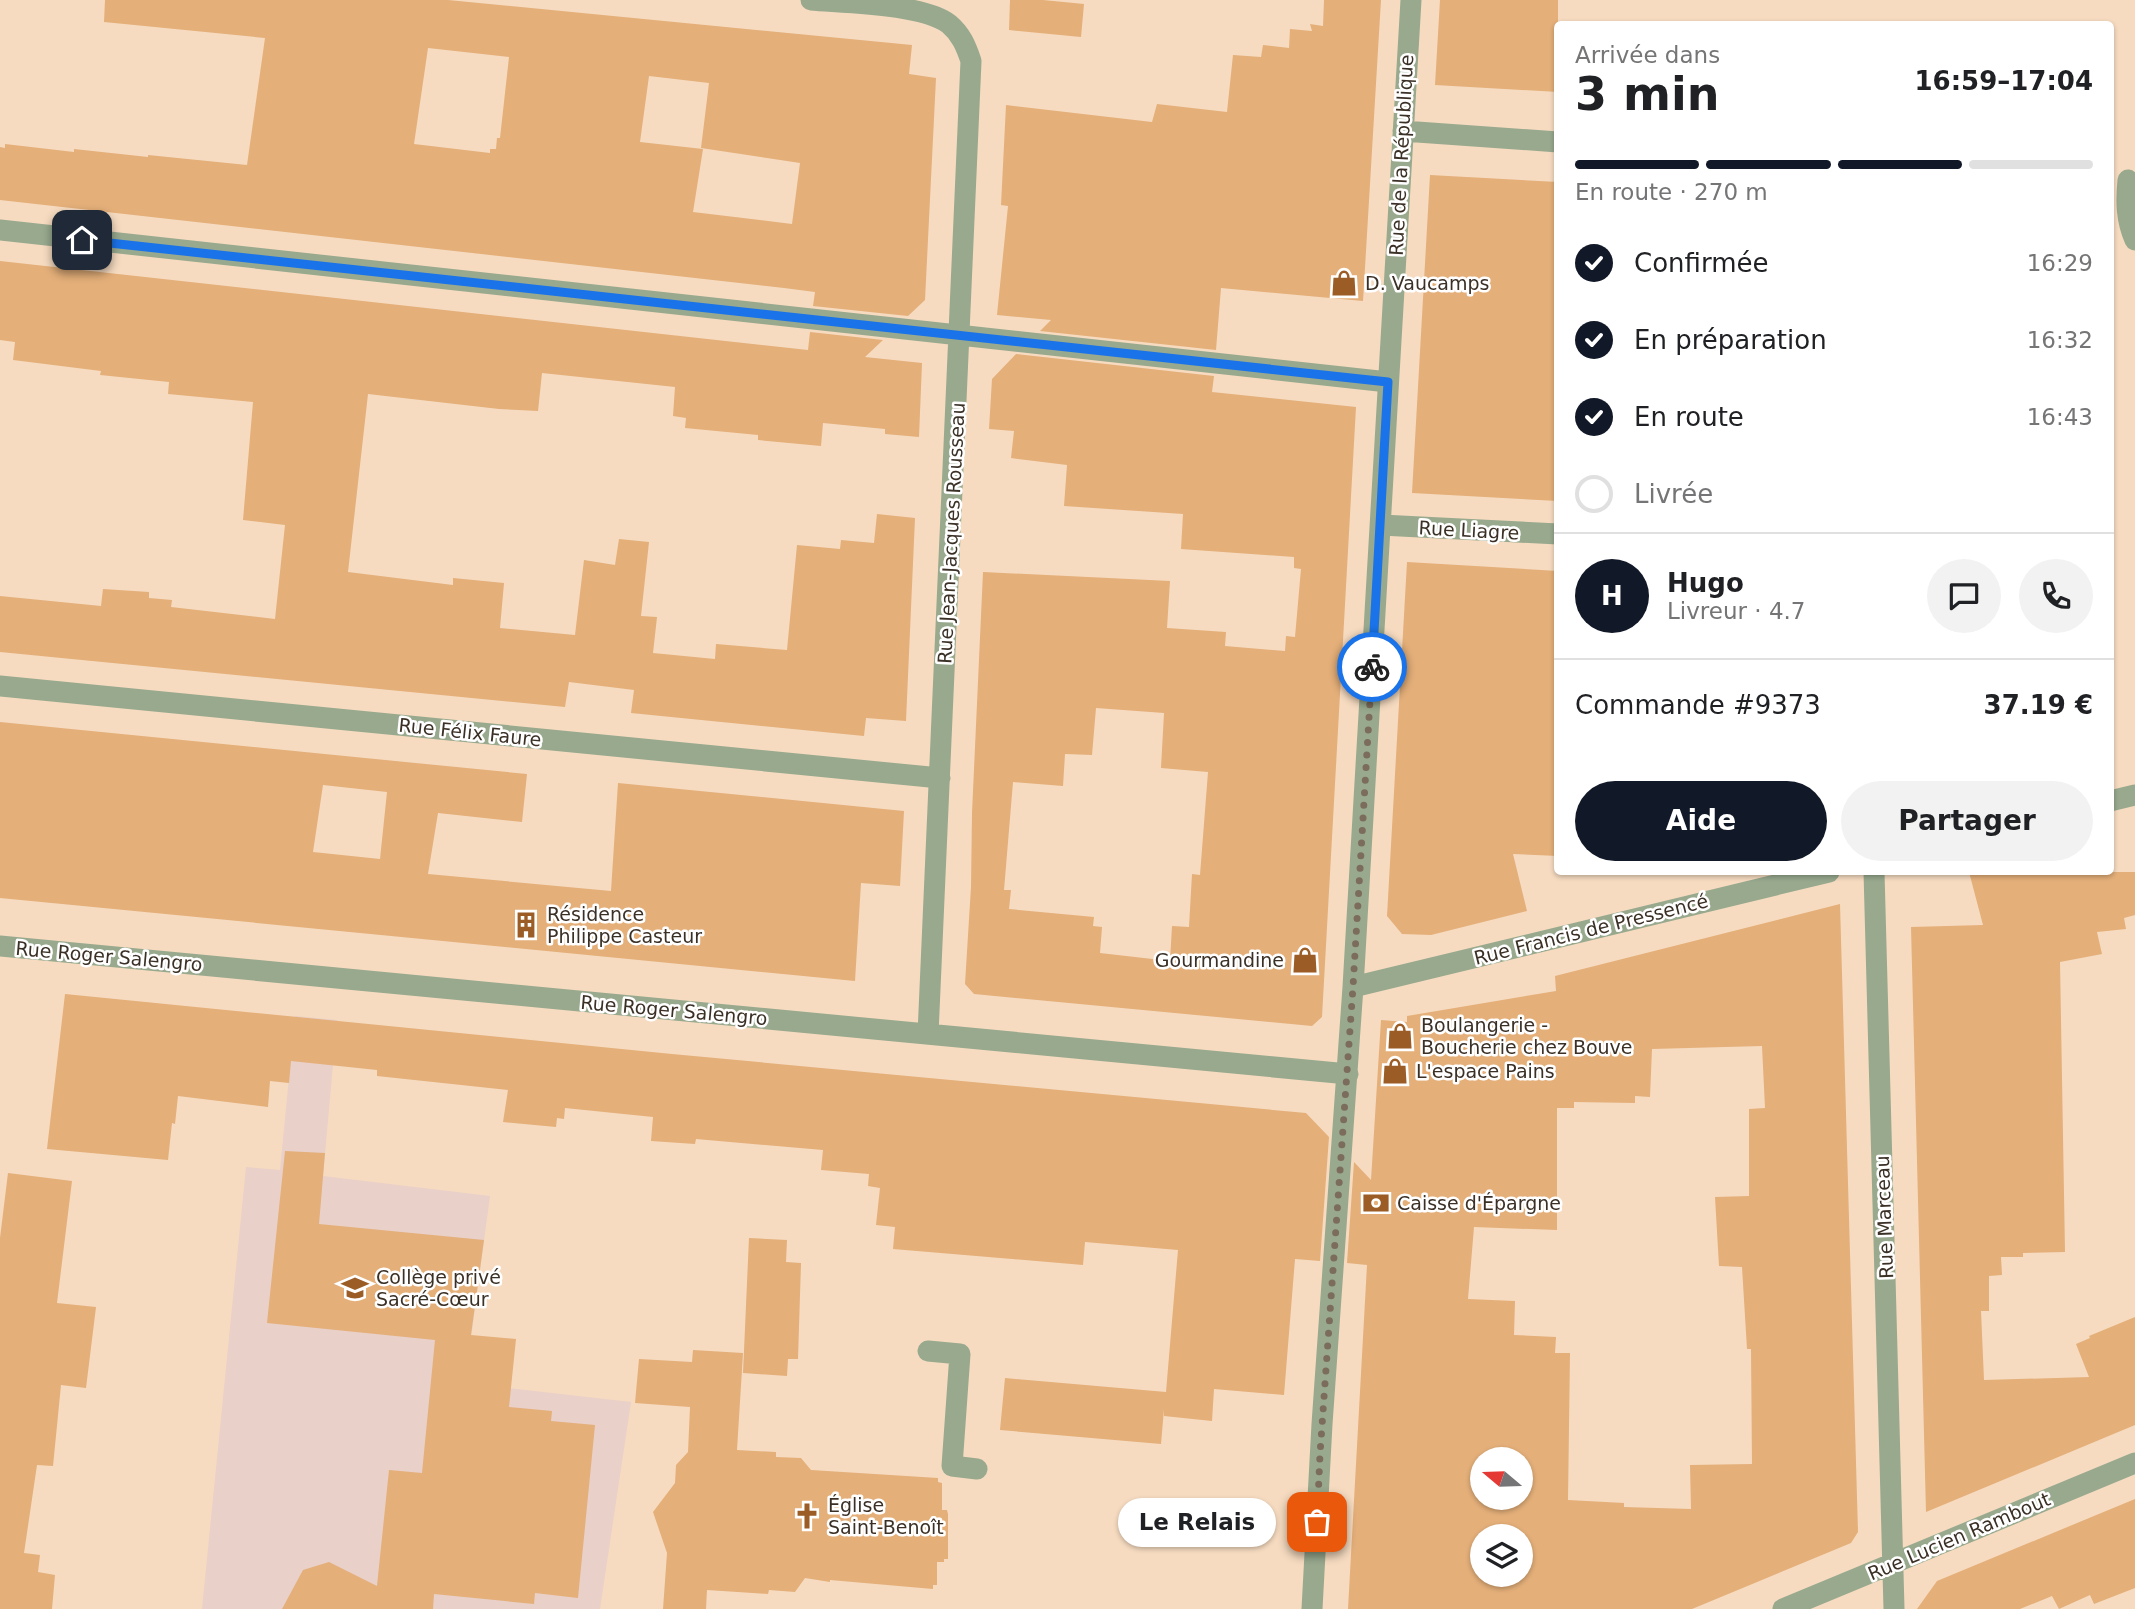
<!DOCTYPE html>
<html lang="fr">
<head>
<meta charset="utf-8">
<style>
  :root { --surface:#fff; --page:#f2f2f2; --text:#202124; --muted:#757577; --line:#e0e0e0; --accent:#111827 }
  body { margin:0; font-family:"DejaVu Sans",sans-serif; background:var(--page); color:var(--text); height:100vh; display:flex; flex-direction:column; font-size:26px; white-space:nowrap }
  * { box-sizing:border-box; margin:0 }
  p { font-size:23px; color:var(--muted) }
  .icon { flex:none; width:38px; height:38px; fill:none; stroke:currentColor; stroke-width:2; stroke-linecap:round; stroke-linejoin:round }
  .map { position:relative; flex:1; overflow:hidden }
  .side { position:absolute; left:1554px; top:21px; width:560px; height:854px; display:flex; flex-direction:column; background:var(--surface); border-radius:7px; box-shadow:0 2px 5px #0004 }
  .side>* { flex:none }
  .needle { width:46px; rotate:289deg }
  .buttons { position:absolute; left:1470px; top:1447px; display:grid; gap:14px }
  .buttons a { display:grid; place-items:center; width:63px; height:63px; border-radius:50%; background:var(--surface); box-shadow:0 2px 5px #0004; font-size:35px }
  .pin { position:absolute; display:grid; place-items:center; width:60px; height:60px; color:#fff; margin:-30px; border-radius:14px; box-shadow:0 4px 10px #0006 }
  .courier { position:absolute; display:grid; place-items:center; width:70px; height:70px; margin:-35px; border:5px solid #1a73e8; border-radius:50%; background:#fff; color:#222; box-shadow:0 2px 9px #0007 }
  .bubble { position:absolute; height:49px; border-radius:24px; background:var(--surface); box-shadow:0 2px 5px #0004; font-size:23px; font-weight:600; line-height:49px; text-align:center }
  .head em { font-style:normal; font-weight:600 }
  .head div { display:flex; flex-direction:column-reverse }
  .head { display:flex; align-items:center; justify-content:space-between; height:119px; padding:0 21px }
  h1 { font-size:46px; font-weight:600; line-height:52px }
  .bar { display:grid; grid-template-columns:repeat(4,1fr); gap:10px 7px; align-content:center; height:84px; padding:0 21px }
  .bar i { height:9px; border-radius:5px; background:var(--line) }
  .bar .current { background:var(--accent) }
  .bar p { grid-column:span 4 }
  .line { display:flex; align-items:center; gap:18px; padding:0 21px; border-top:2px solid var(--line) }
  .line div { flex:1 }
  .round { display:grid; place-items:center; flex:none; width:74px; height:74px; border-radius:37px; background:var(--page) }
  ol { padding:0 21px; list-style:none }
  li { display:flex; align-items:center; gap:21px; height:77px }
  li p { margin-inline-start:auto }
  li .icon { padding:7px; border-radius:50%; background:var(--accent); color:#fff; stroke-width:4 }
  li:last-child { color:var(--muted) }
  li i { width:38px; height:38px; border:4px solid var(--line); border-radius:50% }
  .action { display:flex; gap:14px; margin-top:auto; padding:14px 21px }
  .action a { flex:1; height:80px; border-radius:42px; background:var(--accent); color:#fff; font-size:28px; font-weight:600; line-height:80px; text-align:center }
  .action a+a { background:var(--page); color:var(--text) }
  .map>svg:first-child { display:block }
  .education { fill:#e9d0c8 }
  .building { fill:#e4af79; fill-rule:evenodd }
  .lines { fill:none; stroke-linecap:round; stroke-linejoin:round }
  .minor { stroke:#98a98e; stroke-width:21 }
  .done { stroke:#7c6c5c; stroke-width:7; stroke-dasharray:0 12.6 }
  .route { stroke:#1a73e8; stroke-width:9 }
  .labels { text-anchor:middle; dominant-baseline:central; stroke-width:5; stroke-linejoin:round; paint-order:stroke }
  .street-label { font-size:19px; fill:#3b3026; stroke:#fff }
  .poi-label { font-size:19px; fill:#3b3026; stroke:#fff; text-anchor:start }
</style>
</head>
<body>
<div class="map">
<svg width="2135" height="1609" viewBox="0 0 2135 1609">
  <rect width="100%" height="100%" fill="#f6dbc0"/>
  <path class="education" d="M295,1016L337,1020L323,1176L490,1196L465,1383L631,1402L600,1609H202L246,1167L280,1170Z"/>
  <path class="building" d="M105,0H448L912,45L909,74L936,78L925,300L908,316L813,306L815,292L784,288L0,200V147L5,148V144L74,152V149L148,157V155L247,165L265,38L104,22ZM428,48L509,57L500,138H497L496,149H490V153L414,144ZM649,76L709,83L701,148L800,163L792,224L693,212L703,149L640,142Z
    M1010,0H1043L1084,4L1081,37L1009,30Z
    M1324,0H1381L1363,301L1221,288L1216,350L1040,331L1051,320L997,315L1008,206L1001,205L1006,105L1152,122L1157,104L1227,112L1233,55L1261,57L1263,45L1289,48L1290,29L1312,31L1310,24L1323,26Z
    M1440,0H1558V92L1435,85Z
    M1430,175L1558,182V501L1412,493Z
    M0,261L808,350L810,332L883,340L865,357L922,363L919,437L885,434V429L823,423L821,446L758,440V435L685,428L686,418L673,416L675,387L542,373L538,411L499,409L368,394L348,572L453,585V578L504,583L500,628L575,635L584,560L615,565L619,539L649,542L641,616L657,617L653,653L715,659L716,644L787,650L797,545L840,549L841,540L874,543L877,514L915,518L906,721L866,718L864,736L631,713L634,690L569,682L565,707L0,652V596L101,606L103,589L149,592V598L172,600L171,607L275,619L285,525L243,520L253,402L168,394L169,382L100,375L101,371L13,360L15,342L0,340Z
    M1016,354L1214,376L1212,392L1356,407L1322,1017L1312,1026L974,994L965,984L971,887L972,813L983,572L1170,581L1167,628L1226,632L1225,646L1285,651L1286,636L1295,637L1301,569L1294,568V557L1181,549L1183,514L1064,506L1067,465L1011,458L1014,431L989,429L992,379ZM1096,708L1164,713L1161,768L1208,772L1200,875L1192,874L1189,927L1172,926L1170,961L1100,953L1102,927L1093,926L1094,917L1009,909L1011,890H1004L1013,782L1063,786L1065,754L1092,755Z
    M1407,562L1558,571V856L1513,854L1527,911L1431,935L1402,934L1387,916Z
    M0,722L527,774L522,822L438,813L428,874L611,891L618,783L904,811L900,886L861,883L855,981L0,898ZM323,785L387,792L380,859L313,852Z
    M1969,872H2135V915L2124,918L2126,929L2097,932L2102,954L2060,962L2065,1252L2023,1253V1257H2001L2002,1275L1989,1276V1311H1981L1984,1380L2089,1377L2076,1344L2090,1338L2089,1336L2135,1317V1425L1926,1512L1911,927L1983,925Z
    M1840,904L1858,1532L1851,1543L1692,1609H1348L1367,1265L1347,1263L1354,1162L1371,1180L1381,1020L1407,1022V1016L1556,991L1555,976ZM1762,1046L1765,1108L1749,1109V1196L1715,1197L1719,1266L1742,1267L1747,1349H1751L1752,1464L1690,1465L1691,1509L1624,1507V1503L1568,1500L1570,1353H1555L1556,1337L1514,1335L1515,1301L1468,1299L1474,1227L1557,1230V1108H1574V1102L1635,1103V1096L1650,1097L1652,1049ZM1482,1460H1521V1498H1482ZM1482,1536H1521V1575H1482Z
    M65,994L672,1054L1306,1113L1329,1137L1320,1261L1295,1259L1284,1395L1214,1389L1212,1421L1164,1416V1409L1161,1444L1000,1430L1005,1378L1166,1392L1178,1250L1085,1242L1083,1265L893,1249L895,1227L876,1225L880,1188L868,1186L869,1174L821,1170L823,1150L696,1139L695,1144L651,1141L653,1117L565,1108L564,1119L557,1118L556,1127L503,1122L508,1090L377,1076V1070L291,1061L289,1083L270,1081L268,1107L178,1096L175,1124L172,1123L168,1160L47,1149Z
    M285,1151L325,1153L319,1224L484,1240L471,1335L516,1339L509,1407L552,1411L551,1421L595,1425L578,1598L535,1593L534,1604L434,1594L433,1609H282L303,1570L329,1562L377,1586L389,1470L422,1473L435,1340L267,1323Z
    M8,1173L72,1181L57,1303L96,1307L86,1388L61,1385L53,1466L37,1465L24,1553L40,1555L38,1572L55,1575L52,1609H0V1238Z
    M749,1238L787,1240L786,1262L801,1263L798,1359H788L787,1376L743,1373Z
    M693,1350L743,1353L737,1450L776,1452V1457L801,1458L811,1470L938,1478V1482L942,1483V1510H947L948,1514V1559H944V1562H937V1585H933V1589L830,1580V1582L805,1578L795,1592L769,1590L768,1594L707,1590L706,1609H663L667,1553L653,1512L675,1483L676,1465L688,1452L690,1407L635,1403L639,1359L692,1362Z
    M2135,1499V1588L2094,1604L2090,1595L2059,1609L2052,1596L2020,1609H1917L1937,1581Z"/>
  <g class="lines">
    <path class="minor" d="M811,0C846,3 923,4 949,24C961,34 966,46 971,61L928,1034
      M1403,131L1558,142
      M2128,180C2126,201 2126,220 2135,240
      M0,230L1388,382
      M1381,525L1558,534
      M0,686L940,778
      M2110,801L2135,795
      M1874,872L1894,1609
      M0,946L1348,1074
      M1353,987L1829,872
      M928,1351L960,1354L952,1466L977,1469
      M1312,1609L1322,1424L1353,987L1411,0
      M1783,1609L2135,1463"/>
  </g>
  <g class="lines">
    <path class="done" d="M1317,1522L1320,1454L1353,987L1372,667"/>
    <path class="route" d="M82,240L1388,382L1372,667"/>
  </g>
  <defs>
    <g id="shop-bare" transform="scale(2.1)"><path d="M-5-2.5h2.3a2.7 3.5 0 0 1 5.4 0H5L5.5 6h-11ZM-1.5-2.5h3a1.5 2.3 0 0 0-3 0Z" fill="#9b5c25" stroke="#fff" stroke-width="2.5" paint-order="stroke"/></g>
    <g id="building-bare" transform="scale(2.1)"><path d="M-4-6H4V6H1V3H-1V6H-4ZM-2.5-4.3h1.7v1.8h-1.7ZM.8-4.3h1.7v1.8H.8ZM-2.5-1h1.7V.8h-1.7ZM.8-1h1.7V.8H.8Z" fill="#9b5c25" stroke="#fff" stroke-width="2.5" paint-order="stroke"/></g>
    <g id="bank-bare" transform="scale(2.1)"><path d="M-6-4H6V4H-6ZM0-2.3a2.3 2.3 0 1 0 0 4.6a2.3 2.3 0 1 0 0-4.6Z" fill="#9b5c25" stroke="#fff" stroke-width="2.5" paint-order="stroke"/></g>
    <g id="school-bare" transform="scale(2.1)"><path d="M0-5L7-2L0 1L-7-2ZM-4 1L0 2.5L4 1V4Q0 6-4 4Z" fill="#9b5c25" stroke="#fff" stroke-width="2.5" paint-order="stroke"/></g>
    <g id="church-bare" transform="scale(2.1)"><path d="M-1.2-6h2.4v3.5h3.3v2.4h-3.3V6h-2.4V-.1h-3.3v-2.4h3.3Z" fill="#9b5c25" stroke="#fff" stroke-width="2.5" paint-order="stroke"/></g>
  </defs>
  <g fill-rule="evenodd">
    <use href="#shop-bare" x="1344" y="283"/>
    <use href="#building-bare" x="526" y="925"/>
    <use href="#shop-bare" x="1305" y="960"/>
    <use href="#shop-bare" x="1400" y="1036"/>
    <use href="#shop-bare" x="1395" y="1071"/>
    <use href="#bank-bare" x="1376" y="1203"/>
    <use href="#school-bare" x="355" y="1288"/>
    <use href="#church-bare" x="807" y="1516"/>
  </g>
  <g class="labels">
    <g class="street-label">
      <text transform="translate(1401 155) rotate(-87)">Rue de la République</text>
      <text transform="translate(1469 530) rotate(3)">Rue Liagre</text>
      <text transform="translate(951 533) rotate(-87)">Rue Jean-Jacques Rousseau</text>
      <text transform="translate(470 732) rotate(6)">Rue Félix Faure</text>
      <text transform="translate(1591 929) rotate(-14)">Rue Francis de Pressencé</text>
      <text transform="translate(109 956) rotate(5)">Rue Roger Salengro</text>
      <text transform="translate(674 1010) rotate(5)">Rue Roger Salengro</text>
      <text transform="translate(1884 1217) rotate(-92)">Rue Marceau</text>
      <text transform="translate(1959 1536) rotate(-23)">Rue Lucien Rambout</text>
    </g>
    <g class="poi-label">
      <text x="1365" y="283">D. Vaucamps</text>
      <text x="547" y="914">Résidence<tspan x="547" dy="22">Philippe Casteur</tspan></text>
      <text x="1284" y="960" text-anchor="end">Gourmandine</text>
      <text x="1421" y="1025">Boulangerie -<tspan x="1421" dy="22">Boucherie chez Bouve</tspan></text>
      <text x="1416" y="1071">L'espace Pains</text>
      <text x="1397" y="1203">Caisse d'Épargne</text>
      <text x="376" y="1277">Collège privé<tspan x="376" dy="22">Sacré-Cœur</tspan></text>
      <text x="828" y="1505">Église<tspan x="828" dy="22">Saint-Benoît</tspan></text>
    </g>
  </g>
</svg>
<div class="buttons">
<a><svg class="needle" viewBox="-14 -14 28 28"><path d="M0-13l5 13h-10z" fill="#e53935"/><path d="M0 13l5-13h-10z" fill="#757577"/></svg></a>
<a><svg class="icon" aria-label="layers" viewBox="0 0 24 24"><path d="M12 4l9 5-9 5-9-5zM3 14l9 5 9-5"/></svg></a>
</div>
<div class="pin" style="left:1317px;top:1522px;background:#ea580c"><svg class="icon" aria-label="bag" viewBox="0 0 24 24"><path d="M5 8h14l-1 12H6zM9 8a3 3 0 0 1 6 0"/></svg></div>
<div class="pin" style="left:82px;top:240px;background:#1f2937"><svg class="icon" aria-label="home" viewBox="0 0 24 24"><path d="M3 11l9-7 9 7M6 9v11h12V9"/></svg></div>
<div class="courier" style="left:1372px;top:667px"><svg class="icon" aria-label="bike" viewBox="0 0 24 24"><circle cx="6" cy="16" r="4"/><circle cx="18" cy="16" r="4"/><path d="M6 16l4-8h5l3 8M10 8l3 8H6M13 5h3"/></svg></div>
<div class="bubble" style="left:1118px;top:1498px;width:158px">Le Relais</div>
<section class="side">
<div class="head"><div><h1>3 min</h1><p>Arrivée dans</p></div><em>16:59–17:04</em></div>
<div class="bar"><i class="current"></i><i class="current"></i><i class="current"></i><i></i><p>En route · 270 m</p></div>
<ol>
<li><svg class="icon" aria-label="check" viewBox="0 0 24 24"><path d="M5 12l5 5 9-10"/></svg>Confirmée<p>16:29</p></li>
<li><svg class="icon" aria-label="check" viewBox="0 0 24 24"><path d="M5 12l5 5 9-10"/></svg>En préparation<p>16:32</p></li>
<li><svg class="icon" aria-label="check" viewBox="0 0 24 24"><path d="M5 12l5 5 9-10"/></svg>En route<p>16:43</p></li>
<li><i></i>Livrée</li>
</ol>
<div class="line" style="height:126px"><b class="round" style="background:var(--accent);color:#fff">H</b><div><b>Hugo</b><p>Livreur · 4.7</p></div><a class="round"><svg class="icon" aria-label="chat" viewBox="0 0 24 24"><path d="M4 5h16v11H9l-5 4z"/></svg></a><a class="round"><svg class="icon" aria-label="phone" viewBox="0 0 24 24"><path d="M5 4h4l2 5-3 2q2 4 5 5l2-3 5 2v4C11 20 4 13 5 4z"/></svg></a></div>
<div class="line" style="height:91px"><div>Commande #9373</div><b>37.19 €</b></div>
<div class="action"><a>Aide</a><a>Partager</a></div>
</section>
</div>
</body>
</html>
